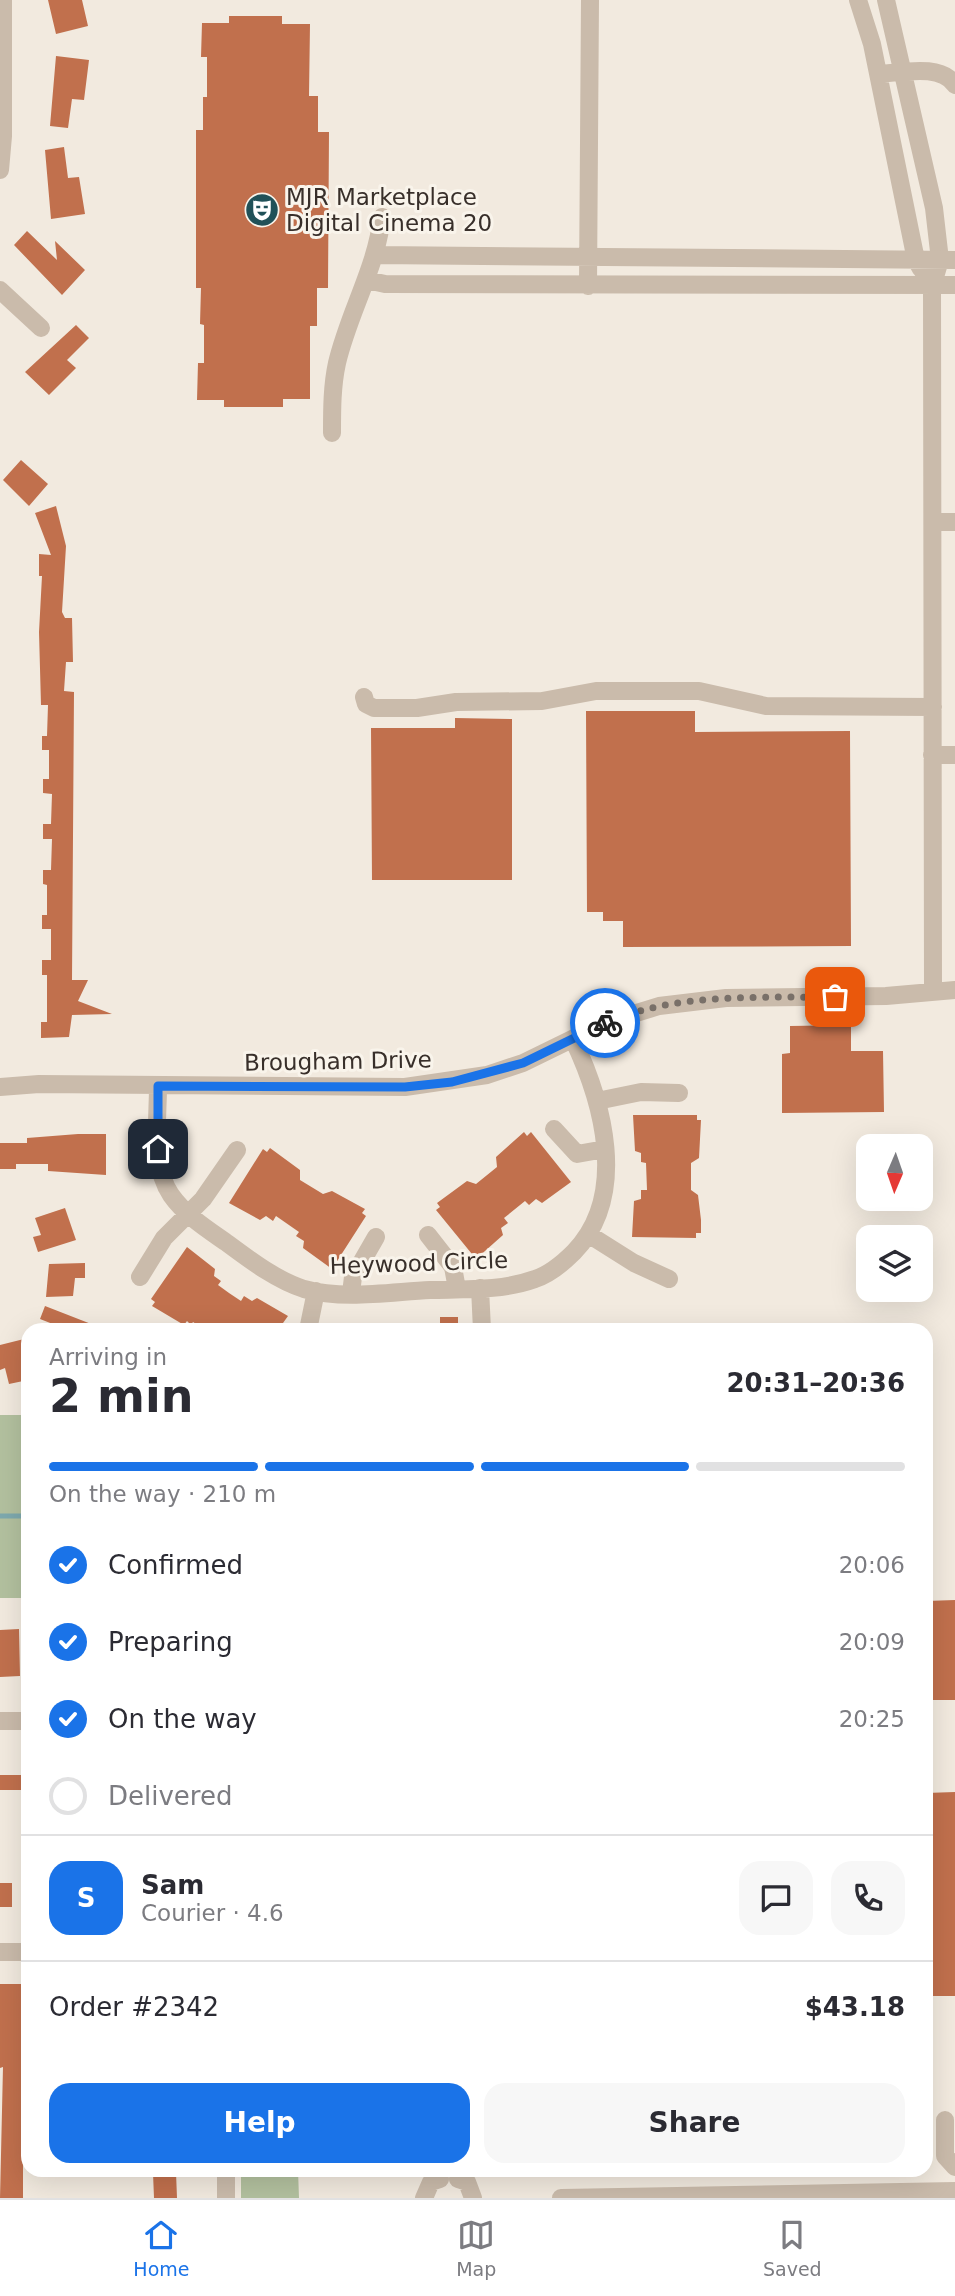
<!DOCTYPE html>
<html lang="en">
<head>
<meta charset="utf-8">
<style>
  :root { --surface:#fff; --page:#f7f7f7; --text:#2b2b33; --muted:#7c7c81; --line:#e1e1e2; --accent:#1a73e8 }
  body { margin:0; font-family:"DejaVu Sans",sans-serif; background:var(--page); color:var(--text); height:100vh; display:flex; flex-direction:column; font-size:26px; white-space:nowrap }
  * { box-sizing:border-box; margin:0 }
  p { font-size:23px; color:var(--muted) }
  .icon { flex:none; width:38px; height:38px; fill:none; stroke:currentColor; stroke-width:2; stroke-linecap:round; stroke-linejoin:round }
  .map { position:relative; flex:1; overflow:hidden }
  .panel { position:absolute; left:21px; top:1323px; width:912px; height:854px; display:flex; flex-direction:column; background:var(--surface); border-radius:21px; box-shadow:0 7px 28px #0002 }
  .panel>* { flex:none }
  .needle { width:46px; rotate:182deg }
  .tools { position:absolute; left:856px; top:1134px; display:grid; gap:14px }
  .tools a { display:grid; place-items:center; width:77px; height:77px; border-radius:14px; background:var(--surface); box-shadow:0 7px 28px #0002; font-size:35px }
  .pin { position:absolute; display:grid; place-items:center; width:60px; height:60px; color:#fff; margin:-30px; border-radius:14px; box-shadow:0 4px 10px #0006 }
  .courier { position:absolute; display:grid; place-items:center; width:70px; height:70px; margin:-35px; border:5px solid #1a73e8; border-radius:50%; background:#fff; color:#222; box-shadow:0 2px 9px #0007 }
  .head em { font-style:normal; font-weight:800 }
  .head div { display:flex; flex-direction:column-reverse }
  .head { display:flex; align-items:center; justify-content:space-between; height:119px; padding:0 28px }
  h1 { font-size:46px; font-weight:800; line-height:52px }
  .bar { display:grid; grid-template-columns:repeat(4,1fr); gap:10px 7px; align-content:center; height:84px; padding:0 28px }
  .bar i { height:9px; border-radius:5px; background:var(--line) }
  .bar .on { background:var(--accent) }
  .bar p { grid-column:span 4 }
  .line { display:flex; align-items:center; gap:18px; padding:0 28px; border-top:2px solid var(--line) }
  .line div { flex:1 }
  .round { display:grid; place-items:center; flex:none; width:74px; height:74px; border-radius:21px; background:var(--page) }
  ol { padding:0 28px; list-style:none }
  li { display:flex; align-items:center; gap:21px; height:77px }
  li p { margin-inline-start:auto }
  li .icon { padding:7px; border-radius:50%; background:var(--accent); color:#fff; stroke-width:4 }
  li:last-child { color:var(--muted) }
  li i { width:38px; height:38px; border:4px solid var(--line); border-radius:50% }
  .button { display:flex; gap:14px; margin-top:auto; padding:14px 28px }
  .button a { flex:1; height:80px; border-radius:21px; background:var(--accent); color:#fff; font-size:28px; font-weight:800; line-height:80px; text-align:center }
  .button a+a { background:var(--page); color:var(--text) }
  .dock { display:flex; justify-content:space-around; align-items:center; height:98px; border-top:2px solid var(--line); background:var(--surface); font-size:19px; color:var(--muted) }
  .dock a { display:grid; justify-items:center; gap:4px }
  .dock .on { color:var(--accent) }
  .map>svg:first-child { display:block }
  .green { fill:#b3c19f }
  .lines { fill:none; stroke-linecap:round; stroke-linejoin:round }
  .stream { stroke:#7ea9ae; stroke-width:5 }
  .building { fill:#c1704d }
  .minor { stroke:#cabbab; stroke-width:18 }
  .done { stroke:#797069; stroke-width:7; stroke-dasharray:0 12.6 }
  .route { stroke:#1a73e8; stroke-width:9 }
  .labels { text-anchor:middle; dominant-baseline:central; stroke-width:6; stroke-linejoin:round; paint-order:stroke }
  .poi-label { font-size:23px; fill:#382f2a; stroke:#f9f4eb; text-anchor:start }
  .street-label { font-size:23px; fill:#382f2a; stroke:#f9f4eb }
</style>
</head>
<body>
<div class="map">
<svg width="955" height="2198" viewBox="0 0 955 2198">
  <rect width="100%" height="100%" fill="#f2eadf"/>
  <path class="green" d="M0,1415H28V1598H0Z
    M241,2170H298L299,2198H241Z"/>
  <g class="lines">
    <path class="stream" d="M0,1516H28"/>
  </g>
  <path class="building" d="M48,0H82L88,26L56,34Z
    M229,16H282V24H310L309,96H318V132H329L328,288H317V326H310V399H283V407H224V400H197L198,363H204V325L200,324L201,288H196V130H203V97H207V57H201L202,23H229Z
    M56,56L89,60L84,100L72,99L68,128L50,126Z
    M64,147L68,178L79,177L85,214L51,219L45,150Z
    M27,231L57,260L55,241L85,270L62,295L14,245Z
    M76,325L89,338L67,360L76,368L49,395L25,372Z
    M21,460L48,484L29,506L3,480Z
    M56,506L66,546L62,612L65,618H72L73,662H66L64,691L74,692L72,980H88L78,1001L112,1014L72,1015L69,1037L41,1038V1022H47V975H42V960H51V929H42V915H47V885L43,884V870H51L52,839H43V824H51L52,794L43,793V779H49V750H42V736H47L48,705H41L39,632L42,576H39V554L51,555L35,513Z
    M586,711H695V732L850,731L851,946L623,947V921H603V912H587Z
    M455,718L512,719V880H372L371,728H455Z
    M851,1025V1051H883L884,1112L782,1113V1054L790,1053V1026Z
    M633,1115H697V1120H701L699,1158L691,1163V1190L698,1195L701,1220V1233H696V1238L632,1237L634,1201L641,1199V1190H647L646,1163L641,1162V1153L635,1151Z
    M524,1132L527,1136L531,1132L571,1182L542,1203L536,1199L529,1205L525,1201L504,1218L508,1223L501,1228L503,1235L476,1259L436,1210L440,1207L437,1203L467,1181L476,1184L497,1167L496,1157Z
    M78,1134H106V1175L48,1171V1164H16V1169H0V1143H27V1138Z
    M270,1148L300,1170V1180L323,1194L332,1191L365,1209L362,1213L366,1216L332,1269L303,1248L304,1241L296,1236L299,1232L276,1216L273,1221L266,1216L260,1220L229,1203L263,1149L267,1152Z
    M65,1208L76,1240L38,1252L33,1237L41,1235L35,1218Z
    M187,1247L215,1269L214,1276L221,1281L218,1285L229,1293L241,1301L244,1296L252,1301L257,1298L288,1316L278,1330H205L193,1322L191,1325L187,1321L184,1325L152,1306L155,1302L151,1299Z
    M85,1263V1278H75L73,1296L46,1297L49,1264Z
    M45,1306L104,1329V1330H68L40,1319Z
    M440,1317H458V1330H440Z
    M28,1338V1380L9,1384L5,1368L0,1370V1345Z
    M955,1600V1700H926V1601Z
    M19,1629L20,1676L0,1677V1630Z
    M0,1775H28V1790H0Z
    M955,1792V1996H926V1793Z
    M0,1883H12V1907H0Z
    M0,1984H22L24,2110H28V2134H23V2198H0L3,2067L0,2068Z
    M176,2172L177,2198H154L153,2173Z"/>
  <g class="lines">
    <path class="minor" d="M858,0L872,44L916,260L921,269
      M886,0L934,208L940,260L932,287L933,990
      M878,74C901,73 941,63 955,85
      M0,170L3,136V0
      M376,255L955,260
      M367,280L385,284L955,285
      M588,286L590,0
      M0,290L41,328
      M332,433C332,409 332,386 337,363C349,312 376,269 382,217
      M934,522H955
      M364,697L366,704L374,708H417L456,702L542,701L596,691H699L766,706L933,707
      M932,755H955
      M158,1086C158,1121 151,1165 171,1195C185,1215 207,1229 227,1243C250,1260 276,1280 304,1289C343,1300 390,1292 430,1290C465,1289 502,1291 535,1279C550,1274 563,1263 574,1252C629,1195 603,1102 573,1039
      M0,1087L39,1084L405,1087L487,1075L523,1063L607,1022L659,1006L726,998L886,996L955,990
      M597,1101L641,1092L679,1093
      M554,1129L577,1154L605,1149
      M588,1234L634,1263L669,1279
      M428,1235L453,1267L457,1289
      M140,1277L164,1238L203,1199L237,1150
      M480,1288L482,1330
      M351,1293L353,1277L376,1237
      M308,1330L316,1291
      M0,1721H28
      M0,1952H28
      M945,2120V2156L955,2167
      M458,2179L467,2182L473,2198
      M226,2198V2170
      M424,2198L431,2182L440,2179
      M561,2198L955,2191"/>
  </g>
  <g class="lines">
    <path class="done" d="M605,1023C677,992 759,998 835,997"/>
    <path class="route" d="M158,1149V1086L405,1087L452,1082L523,1063L605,1023"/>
  </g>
  <defs>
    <g id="theatre-disc" transform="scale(1.75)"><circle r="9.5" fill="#215158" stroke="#f9f4eb"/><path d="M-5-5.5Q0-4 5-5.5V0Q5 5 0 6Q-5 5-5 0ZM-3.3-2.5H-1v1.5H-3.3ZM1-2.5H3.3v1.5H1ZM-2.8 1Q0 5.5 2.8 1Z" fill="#fff"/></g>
  </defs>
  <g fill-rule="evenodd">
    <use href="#theatre-disc" x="262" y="210"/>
  </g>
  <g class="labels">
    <g class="poi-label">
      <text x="286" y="197">MJR Marketplace<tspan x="286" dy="26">Digital Cinema 20</tspan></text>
    </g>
    <g class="street-label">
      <text transform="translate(338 1061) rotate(-1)">Brougham Drive</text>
      <text transform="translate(419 1263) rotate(-2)">Heywood Circle</text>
    </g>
  </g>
</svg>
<div class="tools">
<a><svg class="needle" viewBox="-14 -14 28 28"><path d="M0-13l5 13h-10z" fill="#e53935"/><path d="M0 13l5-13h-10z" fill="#7c7c81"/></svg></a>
<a><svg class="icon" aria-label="layers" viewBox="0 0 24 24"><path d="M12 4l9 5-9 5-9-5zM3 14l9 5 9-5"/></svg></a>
</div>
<div class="pin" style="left:835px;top:997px;background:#ea580c"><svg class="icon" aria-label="bag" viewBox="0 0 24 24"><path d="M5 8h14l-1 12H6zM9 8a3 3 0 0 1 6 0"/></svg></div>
<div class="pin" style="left:158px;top:1149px;background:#1f2937"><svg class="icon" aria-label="home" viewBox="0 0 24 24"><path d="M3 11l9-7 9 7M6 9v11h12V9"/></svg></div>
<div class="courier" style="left:605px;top:1023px"><svg class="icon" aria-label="bike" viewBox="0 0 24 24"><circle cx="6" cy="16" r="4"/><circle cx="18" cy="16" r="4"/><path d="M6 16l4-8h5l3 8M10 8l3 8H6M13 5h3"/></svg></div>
<section class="panel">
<div class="head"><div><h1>2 min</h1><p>Arriving in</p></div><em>20:31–20:36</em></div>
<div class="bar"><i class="on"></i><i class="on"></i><i class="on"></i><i></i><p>On the way · 210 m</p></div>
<ol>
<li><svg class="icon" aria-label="check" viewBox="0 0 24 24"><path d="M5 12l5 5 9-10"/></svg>Confirmed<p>20:06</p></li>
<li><svg class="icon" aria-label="check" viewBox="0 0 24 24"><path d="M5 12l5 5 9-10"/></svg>Preparing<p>20:09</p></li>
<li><svg class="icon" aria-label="check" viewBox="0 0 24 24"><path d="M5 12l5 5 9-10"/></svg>On the way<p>20:25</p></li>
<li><i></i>Delivered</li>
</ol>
<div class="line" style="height:126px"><b class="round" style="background:var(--accent);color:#fff">S</b><div><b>Sam</b><p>Courier · 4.6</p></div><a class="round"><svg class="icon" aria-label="chat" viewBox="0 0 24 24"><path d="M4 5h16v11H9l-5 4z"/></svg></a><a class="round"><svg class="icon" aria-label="phone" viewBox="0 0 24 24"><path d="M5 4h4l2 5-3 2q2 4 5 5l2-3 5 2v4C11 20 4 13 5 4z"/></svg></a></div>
<div class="line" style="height:91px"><div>Order #2342</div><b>$43.18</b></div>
<div class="button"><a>Help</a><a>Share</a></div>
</section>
</div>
<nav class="dock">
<a class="on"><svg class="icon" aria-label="home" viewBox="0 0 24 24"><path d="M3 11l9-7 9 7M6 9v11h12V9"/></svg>Home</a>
<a><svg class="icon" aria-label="map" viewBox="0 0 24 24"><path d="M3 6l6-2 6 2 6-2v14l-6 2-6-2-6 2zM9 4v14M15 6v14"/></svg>Map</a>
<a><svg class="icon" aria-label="saved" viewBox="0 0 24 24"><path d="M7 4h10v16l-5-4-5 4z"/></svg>Saved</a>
</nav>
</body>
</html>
